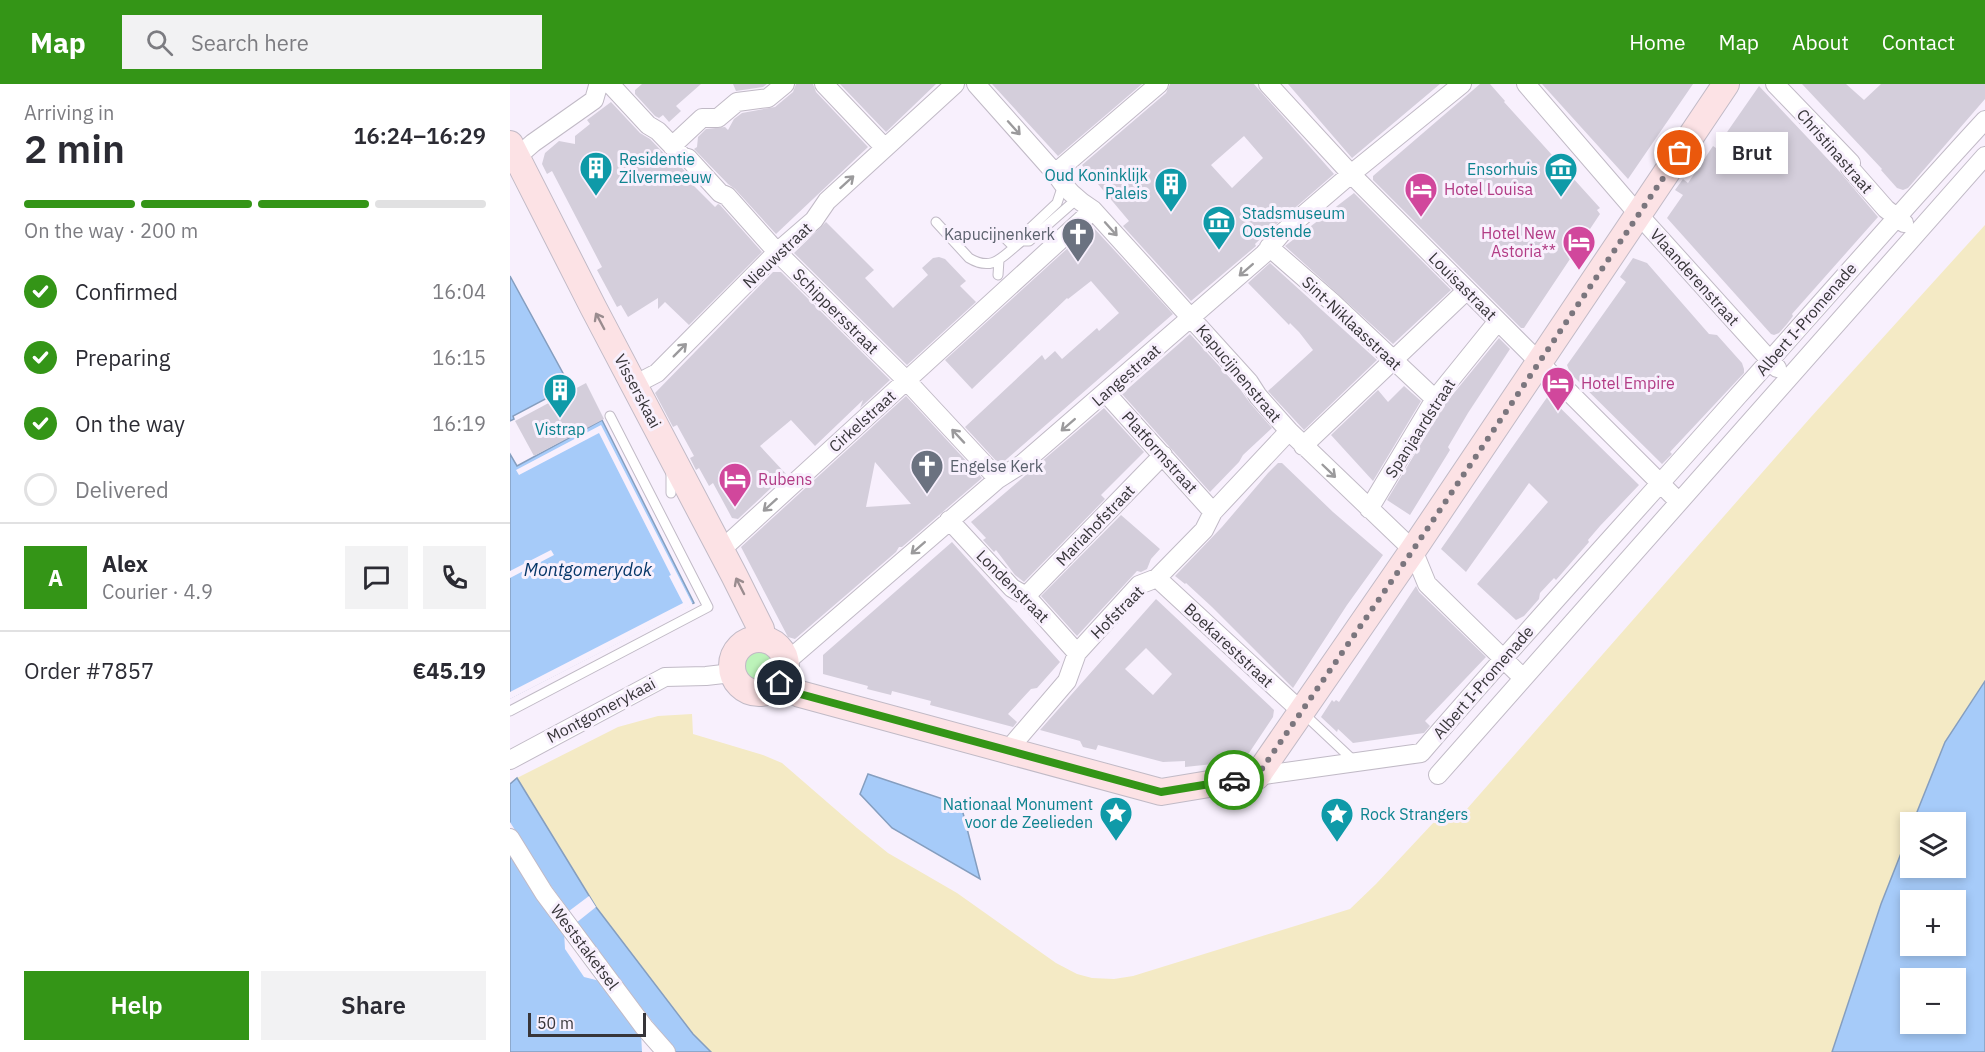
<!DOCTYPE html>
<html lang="en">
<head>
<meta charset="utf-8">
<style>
  :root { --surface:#fff; --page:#f2f2f3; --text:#2b2b33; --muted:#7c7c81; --line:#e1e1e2; --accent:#349517 }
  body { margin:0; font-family:"IBM Plex Sans",sans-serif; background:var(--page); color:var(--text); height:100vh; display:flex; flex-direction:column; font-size:22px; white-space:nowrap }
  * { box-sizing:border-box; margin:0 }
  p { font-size:20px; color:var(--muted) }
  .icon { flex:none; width:33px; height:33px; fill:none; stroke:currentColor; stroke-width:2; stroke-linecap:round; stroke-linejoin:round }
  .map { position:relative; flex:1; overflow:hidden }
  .sheet { display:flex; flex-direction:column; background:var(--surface); width:510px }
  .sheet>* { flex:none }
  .fabs { position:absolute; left:1390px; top:728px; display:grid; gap:12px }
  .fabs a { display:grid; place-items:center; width:66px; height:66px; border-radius:0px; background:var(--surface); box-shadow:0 3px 9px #0003; font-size:30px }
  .scale { position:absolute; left:18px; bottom:15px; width:118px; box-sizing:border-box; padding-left:6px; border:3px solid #373539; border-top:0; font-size:16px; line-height:21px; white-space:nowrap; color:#373539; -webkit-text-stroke:4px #f8f0fd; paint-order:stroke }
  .pin { position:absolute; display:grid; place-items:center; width:51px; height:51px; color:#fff; margin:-26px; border:3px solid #fff; border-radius:50%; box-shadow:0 2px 6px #0007 }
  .courier { position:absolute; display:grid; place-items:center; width:60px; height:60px; margin:-30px; border:4px solid #349517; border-radius:50%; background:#fff; color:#222; box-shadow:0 2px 8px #0007 }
  .bubble { position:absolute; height:42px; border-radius:0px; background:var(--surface); box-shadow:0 3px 9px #0003; font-size:20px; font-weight:600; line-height:42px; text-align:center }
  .summary em { font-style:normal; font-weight:600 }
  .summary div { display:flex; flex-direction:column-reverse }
  .summary { display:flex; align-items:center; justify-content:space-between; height:102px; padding:0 24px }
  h1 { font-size:39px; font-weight:600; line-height:45px }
  .bar { display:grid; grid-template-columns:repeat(4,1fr); gap:9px 6px; align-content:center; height:72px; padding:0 24px }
  .bar i { height:8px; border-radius:4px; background:var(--line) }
  .bar .current { background:var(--accent) }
  .bar p { grid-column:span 4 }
  .line { display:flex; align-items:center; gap:15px; padding:0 24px; border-top:2px solid var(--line) }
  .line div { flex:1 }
  .round { display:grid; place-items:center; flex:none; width:63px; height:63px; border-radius:0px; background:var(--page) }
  ol { padding:0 24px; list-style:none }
  li { display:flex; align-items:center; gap:18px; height:66px }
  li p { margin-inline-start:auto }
  li .icon { padding:6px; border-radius:50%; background:var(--accent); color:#fff; stroke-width:4 }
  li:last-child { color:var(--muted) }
  li i { width:33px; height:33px; border:3px solid var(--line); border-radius:50% }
  .button { display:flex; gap:12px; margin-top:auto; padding:12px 24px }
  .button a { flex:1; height:69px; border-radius:0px; background:var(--accent); color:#fff; font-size:24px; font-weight:600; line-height:69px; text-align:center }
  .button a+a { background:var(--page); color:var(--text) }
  header { display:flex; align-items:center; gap:36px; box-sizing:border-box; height:84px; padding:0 30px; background:var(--accent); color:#fff }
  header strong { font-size:28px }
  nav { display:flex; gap:33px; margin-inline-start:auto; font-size:21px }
  .search { width:420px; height:54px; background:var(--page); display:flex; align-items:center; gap:15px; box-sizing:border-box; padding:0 21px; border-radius:0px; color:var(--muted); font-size:22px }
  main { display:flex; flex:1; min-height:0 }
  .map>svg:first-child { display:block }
  .green { fill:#bcf3b9 }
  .sand { fill:#f4eac5 }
  .water { fill:#a6cbf9; stroke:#859ebf; stroke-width:1.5; fill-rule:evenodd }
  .pier { fill:#f8f0fd }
  .building { fill:#d4cedb; fill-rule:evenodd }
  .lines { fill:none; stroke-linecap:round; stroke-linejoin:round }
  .lane-casing { stroke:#c1bac6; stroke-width:11 }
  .street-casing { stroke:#c1bac6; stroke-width:20 }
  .secondary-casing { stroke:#c1bac6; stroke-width:28 }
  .lane { stroke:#fff; stroke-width:9 }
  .street { stroke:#fff; stroke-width:18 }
  .secondary { stroke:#fce2e5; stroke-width:26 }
  .oneway { stroke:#9b9a9c }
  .oneway2 { stroke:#9a8c8f }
  .done { stroke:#7b767e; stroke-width:6; stroke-dasharray:0 10.8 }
  .route { stroke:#349517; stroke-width:8 }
  .labels { text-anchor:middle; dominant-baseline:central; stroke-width:6; stroke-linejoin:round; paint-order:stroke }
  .street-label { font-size:16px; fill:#373539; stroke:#f8f0fd }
  .culture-label { font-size:16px; fill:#0d838f; stroke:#f8f0fd; text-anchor:start }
  .hotel-label { font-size:16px; fill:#b23c85; stroke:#f8f0fd; text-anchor:start }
  .worship-label { font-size:16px; fill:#5b616d; stroke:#f8f0fd; text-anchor:end }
  .water-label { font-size:18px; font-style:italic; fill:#063668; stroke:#f8f0fd }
</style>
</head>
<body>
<header>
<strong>Map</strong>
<div class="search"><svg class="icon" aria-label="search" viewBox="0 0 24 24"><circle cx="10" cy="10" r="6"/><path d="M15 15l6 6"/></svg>Search here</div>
<nav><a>Home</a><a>Map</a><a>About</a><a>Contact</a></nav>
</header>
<main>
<section class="sheet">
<div class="summary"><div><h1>2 min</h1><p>Arriving in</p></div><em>16:24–16:29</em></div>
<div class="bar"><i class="current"></i><i class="current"></i><i class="current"></i><i></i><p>On the way · 200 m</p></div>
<ol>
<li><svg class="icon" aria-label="check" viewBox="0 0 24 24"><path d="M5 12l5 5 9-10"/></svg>Confirmed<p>16:04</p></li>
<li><svg class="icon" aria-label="check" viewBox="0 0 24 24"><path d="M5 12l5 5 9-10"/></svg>Preparing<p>16:15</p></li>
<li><svg class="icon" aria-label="check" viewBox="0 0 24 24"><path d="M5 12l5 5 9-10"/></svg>On the way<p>16:19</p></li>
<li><i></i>Delivered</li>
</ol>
<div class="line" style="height:108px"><b class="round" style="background:var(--accent);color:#fff">A</b><div><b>Alex</b><p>Courier · 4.9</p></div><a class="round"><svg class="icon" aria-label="chat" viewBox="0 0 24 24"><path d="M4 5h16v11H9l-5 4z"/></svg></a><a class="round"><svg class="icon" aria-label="phone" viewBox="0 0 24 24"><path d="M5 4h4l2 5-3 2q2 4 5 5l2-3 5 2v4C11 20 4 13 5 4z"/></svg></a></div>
<div class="line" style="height:78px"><div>Order #7857</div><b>€45.19</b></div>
<div class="button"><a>Help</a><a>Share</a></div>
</section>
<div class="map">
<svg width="1475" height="968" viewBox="0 0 1475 968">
  <rect width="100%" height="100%" fill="#f8f0fd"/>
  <path class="green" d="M234 582a14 14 0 1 1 28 0a14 14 0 1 1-28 0Z"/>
  <path class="sand" d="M1475,141V597L1435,658L1403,738H1401V744L1371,820L1322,968H201L183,950L86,823L7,694L108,643L148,632L182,630L183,650L253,671L272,679L347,744L378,769L447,809L546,879L567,890L582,894L604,895L623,892L840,825L866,800L924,738L943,735L956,726L1301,333Z"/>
  <path class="water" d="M0,192L60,302L3,332L4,335L0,337Z
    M92,336L184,519L0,614V370L7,382Z
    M1475,597V968H1322L1371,820L1401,744V783H1446V738H1403L1435,658ZM1401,816H1446V861H1401ZM1401,894H1446V939H1401Z
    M358,690L451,721L470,795L382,744L350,710Z
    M7,694L86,823L183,950L201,968H0V700Z"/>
  <path class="pier" d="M91,341L183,521L0,615V608L173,519L159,492L161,491L89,349L9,391L6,386Z
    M41,466L44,471L0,494V487Z
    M0,738L31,788L59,827L79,812L86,823L66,839L166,968H132L131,949L90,897L74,893L55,865L54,847L0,767Z"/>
  <path class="building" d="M132,0H191L166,22L171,27L159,38L153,31L149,34L145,32L125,10V6Z
    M223,0H257L253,3L226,7Z
    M286,0H303L306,8L358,63L266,150L225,105L218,100L184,65L187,63L188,53L196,45L215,43L218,46L224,35L232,29L265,23L283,8Z
    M330,0H426L376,48Z
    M482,0H632L548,72Z
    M660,0H744L824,90L764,142L745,160L746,162L681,217L613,142L619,137L572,81L656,9ZM734,52L753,74L722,104L701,81Z
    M778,0H930L842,74Z
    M970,0H980L995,17L994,18L1090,124L1087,126L1090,130L1014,244H1011L863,96V92Z
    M1032,0H1183L1118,95Z
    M1292,0H1336L1354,16L1371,0H1475V15L1398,104L1393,106L1387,104L1371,86L1372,85Z
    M1249,2L1329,87L1368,133L1282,230L1283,232L1277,240L1269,249L1264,251L1261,250L1157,134L1173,111L1165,106L1173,95L1178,99L1203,62L1206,64Z
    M101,18L130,49L140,55L165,81L172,84L183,96L181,99L205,123L208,120L210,121L252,168L179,241L155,218L148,225V214L118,233L111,221L107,223L87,186L92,183L42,87L37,90L32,80L35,69L49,57L65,60V52L80,40L77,36Z
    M844,109L941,206L883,260L775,162Z
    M316,138L364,186L355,194L383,224L418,191L412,184L423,174L429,173L435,175L456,197L450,202L466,218L397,281L284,169Z
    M582,142L663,230L490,381L455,343L532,271L535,276L545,267L552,275L587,244L589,247L609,229L581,197L558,215L557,214L462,305L435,276Z
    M1123,174L1137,179L1199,250L1207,251L1232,279L1234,285V289L1160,368L1162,370L1152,380L1060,289L1057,281L1116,198L1110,193Z
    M760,179L867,276L794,346L758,307L803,266L789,248L780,239L779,241L738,199Z
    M263,188H271L380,296L350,324L353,316L305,362L281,336L250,362L276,390L228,435L222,434L203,399L199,402L189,384L186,386L180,374L184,372L167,341L163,343L145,309Z
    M680,250L730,305L740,319L762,344L733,371L729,378L700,408L612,310Z
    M989,254L1000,265L958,329L938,363L940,366L900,431L877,416L935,320Z
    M76,299L94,335L24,372L5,337Z
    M894,302L911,317L863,397L821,351L868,306L878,318Z
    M396,312L472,394L392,463H389L386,468L285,555L278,553L231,463ZM365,378L401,420L356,423Z
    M1038,312L1129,401L1090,442L1078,456L1079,458L1046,496L1044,494L1030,509L1029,515L1014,532L1006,536L967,500L1038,418L1019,399L956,488L931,465Z
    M594,324L634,368L591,411L595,415L514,498L505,491L486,466L484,468L473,456L476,454L461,438Z
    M768,379H772L823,428L873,471L837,521L783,604L702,523L676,499L675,500L665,492L712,443L758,389Z
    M611,431L650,465L641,475L637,485L631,488L627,487L567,552L531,512Z
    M442,458L550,578L527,604L521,605L498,630L507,638L503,643L420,621L421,617L382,607L381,611L357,605L358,602L313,590V571Z
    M906,502L909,508L976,573L915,637L920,642L914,649L843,659L828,645L827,648L811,633L822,616L824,618L826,616L829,618Z
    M646,515L764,626L763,633L737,672L702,676L703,680L675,683V677L653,678L588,661L586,666L573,663L570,657L530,646ZM636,564L662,590L643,611L615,585Z"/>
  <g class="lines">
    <g class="lane-casing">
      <path id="lane" d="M553,101L547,119L513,151L512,157H519L560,121L568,116
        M426,138L459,174C484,189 493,171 512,157
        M494,153L504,163
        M488,191L489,176
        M161,390V409
        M0,627L198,523L100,332
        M793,629L844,677"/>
    </g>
    <g class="street-casing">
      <path id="street" d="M100,0L138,41L148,47L173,73L178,74L210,109L217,112L267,168L396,296L488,395
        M314,0L375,64
        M466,0L545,89C555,105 567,116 583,126L739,298L748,312L779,347L903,466L917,500L1013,594
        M758,0L841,90L1169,418
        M1016,0L1128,130L1267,284
        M1265,0L1341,79L1340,84L1376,125L1394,139
        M162,62L192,34H208L227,18L258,14L275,0
        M7,73L23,59L84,16L88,2
        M545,89L649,0
        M759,163L822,218L925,315
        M124,301L147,289L267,168L304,136L317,117L445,0
        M596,309L703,428
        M793,362L957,206
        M859,425L925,315L988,237
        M439,436L502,504L516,512L567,569
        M211,466L583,126
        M647,494L792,628
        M516,512L653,371
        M275,579L488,395L512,380L754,170L771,150L841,90L952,0
        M497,667L557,597L567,569L629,501L647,494L694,446L703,428L779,347
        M0,676L155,593L196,592L222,589
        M928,691L1475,72
        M747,692L911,669C1014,549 1122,432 1227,313C1310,221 1391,127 1475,36
        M0,754L34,809L134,943L156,968"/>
    </g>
    <g class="secondary-casing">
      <path id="secondary" d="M0,60L83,223L224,491L251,545L252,555
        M222 582a27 27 0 1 1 54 0a27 27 0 1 1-54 0Z
        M270,599L290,610L651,708L747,692L903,466L1216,0"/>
    </g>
    <use href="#lane" class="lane"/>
    <use href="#street" class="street"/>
    <use href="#secondary" class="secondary"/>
  </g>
  <defs><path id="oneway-shaft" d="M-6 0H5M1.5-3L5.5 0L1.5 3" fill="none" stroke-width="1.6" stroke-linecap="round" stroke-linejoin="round" transform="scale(1.5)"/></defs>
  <g class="oneway">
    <use href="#oneway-shaft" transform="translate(504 44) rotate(48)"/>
    <use href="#oneway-shaft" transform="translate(337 98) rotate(-42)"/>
    <use href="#oneway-shaft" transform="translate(601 145) rotate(48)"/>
    <use href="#oneway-shaft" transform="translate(736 186) rotate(139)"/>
    <use href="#oneway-shaft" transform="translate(170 266) rotate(-45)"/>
    <use href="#oneway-shaft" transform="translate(558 341) rotate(139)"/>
    <use href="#oneway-shaft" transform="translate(448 352) rotate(-133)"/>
    <use href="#oneway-shaft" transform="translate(819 387) rotate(44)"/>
    <use href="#oneway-shaft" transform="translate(260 421) rotate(138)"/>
    <use href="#oneway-shaft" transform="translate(408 464) rotate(139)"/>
  </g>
  <g class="oneway2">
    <use href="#oneway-shaft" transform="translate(90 237) rotate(-118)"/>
    <use href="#oneway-shaft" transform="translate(230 502) rotate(-117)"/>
  </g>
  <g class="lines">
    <path class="done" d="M724,696L747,692L903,466L1170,69"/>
    <path class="route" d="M270,599L290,610L651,708L724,696"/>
  </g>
  <defs>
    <g id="building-pin" transform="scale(1.725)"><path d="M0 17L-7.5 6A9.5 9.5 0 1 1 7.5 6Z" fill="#0f9aa8" stroke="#f8f0fd"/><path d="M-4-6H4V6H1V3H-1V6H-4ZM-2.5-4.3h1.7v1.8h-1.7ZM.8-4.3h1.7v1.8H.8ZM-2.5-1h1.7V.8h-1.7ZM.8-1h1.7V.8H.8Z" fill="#fff"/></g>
    <g id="museum-pin" transform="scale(1.725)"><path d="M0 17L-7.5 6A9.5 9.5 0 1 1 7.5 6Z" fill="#0f9aa8" stroke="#f8f0fd"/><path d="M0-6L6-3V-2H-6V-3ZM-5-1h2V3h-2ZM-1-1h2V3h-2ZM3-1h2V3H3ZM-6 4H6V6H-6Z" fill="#fff"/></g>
    <g id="hotel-pin" transform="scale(1.725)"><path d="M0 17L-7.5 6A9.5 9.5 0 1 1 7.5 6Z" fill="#d1479c" stroke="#f8f0fd"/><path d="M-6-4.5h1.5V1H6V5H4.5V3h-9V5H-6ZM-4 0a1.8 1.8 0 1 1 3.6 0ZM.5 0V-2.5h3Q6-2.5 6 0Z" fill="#fff"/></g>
    <g id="church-pin" transform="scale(1.725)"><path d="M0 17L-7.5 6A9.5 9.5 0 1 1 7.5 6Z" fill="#6b7280" stroke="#f8f0fd"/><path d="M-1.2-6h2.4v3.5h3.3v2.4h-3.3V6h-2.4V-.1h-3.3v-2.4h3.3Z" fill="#fff"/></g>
    <g id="sight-pin" transform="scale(1.725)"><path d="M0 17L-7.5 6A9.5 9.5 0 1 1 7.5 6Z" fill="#0f9aa8" stroke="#f8f0fd"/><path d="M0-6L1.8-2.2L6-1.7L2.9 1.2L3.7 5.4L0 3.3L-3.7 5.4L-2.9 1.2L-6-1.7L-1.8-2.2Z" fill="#fff"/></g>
  </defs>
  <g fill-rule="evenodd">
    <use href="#building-pin" x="86" y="84"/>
    <use href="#museum-pin" x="1051" y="85"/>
    <use href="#building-pin" x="661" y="100"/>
    <use href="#hotel-pin" x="911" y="105"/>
    <use href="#museum-pin" x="709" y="138"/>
    <use href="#church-pin" x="568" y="150"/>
    <use href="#hotel-pin" x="1069" y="158"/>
    <use href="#hotel-pin" x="1048" y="299"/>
    <use href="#building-pin" x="50" y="306"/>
    <use href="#church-pin" x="417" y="382"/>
    <use href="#hotel-pin" x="225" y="395"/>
    <use href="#sight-pin" x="606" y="729"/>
    <use href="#sight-pin" x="827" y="730"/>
  </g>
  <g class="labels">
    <g class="street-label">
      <text transform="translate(1325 67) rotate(49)">Christinastraat</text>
      <text transform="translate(267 171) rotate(-43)">Nieuwstraat</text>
      <text transform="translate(1185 193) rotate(48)">Vlaanderenstraat</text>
      <text transform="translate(953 202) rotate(45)">Louisastraat</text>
      <text transform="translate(326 227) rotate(45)">Schippersstraat</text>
      <text transform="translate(1296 235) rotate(-49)">Albert I-Promenade</text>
      <text transform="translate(842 239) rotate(43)">Sint-Niklaasstraat</text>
      <text transform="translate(729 289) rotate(50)">Kapucijnenstraat</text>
      <text transform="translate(616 291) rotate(-41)">Langestraat</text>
      <text transform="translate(128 307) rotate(62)">Visserskaai</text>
      <text transform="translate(352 337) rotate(-42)">Cirkelstraat</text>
      <text transform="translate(910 344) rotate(-57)">Spanjaardstraat</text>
      <text transform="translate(650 368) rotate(48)">Platformstraat</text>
      <text transform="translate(585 441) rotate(-46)">Mariahofstraat</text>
      <text transform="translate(503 502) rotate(45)">Londenstraat</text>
      <text transform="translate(607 528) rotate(-45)">Hofstraat</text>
      <text transform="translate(719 561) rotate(43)">Boekareststraat</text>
      <text transform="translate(973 598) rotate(-49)">Albert I-Promenade</text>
      <text transform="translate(91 626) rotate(-28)">Montgomerykaai</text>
      <text transform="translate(75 863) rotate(53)">Weststaketsel</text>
    </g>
    <g class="culture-label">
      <text x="109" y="75">Residentie<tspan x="109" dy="18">Zilvermeeuw</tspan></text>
      <text x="1028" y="85" text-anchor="end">Ensorhuis</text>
      <text x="638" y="91" text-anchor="end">Oud Koninklijk<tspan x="638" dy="18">Paleis</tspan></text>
      <text x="732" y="129">Stadsmuseum<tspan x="732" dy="18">Oostende</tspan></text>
      <text x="50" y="345" text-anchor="middle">Vistrap</text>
      <text x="583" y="720" text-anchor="end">Nationaal Monument<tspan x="583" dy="18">voor de Zeelieden</tspan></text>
      <text x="850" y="730">Rock Strangers</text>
    </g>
    <g class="hotel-label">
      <text x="934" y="105">Hotel Louisa</text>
      <text x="1046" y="149" text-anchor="end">Hotel New<tspan x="1046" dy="18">Astoria**</tspan></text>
      <text x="1071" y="299">Hotel Empire</text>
      <text x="248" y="395">Rubens</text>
    </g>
    <g class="worship-label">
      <text x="545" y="150">Kapucijnenkerk</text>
      <text x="440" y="382" text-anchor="start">Engelse Kerk</text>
    </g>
    <g class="water-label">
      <text x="78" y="485">Montgomerydok</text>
    </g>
  </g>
</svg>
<div class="fabs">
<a><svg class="icon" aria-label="layers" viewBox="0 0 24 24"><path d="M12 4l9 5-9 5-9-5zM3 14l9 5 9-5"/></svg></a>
<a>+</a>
<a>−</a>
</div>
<div class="scale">50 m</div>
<div class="pin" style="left:1170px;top:69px;background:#ea580c"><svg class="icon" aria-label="bag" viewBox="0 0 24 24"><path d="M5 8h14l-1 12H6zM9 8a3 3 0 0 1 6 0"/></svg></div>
<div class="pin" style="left:270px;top:599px;background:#1f2937"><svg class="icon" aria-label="home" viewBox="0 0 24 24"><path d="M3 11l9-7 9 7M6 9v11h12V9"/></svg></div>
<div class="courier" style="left:724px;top:696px"><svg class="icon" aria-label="car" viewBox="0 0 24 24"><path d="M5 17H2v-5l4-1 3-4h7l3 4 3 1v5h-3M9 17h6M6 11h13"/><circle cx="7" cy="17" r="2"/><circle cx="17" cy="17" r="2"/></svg></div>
<div class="bubble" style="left:1206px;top:48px;width:72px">Brut</div>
</div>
</main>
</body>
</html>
